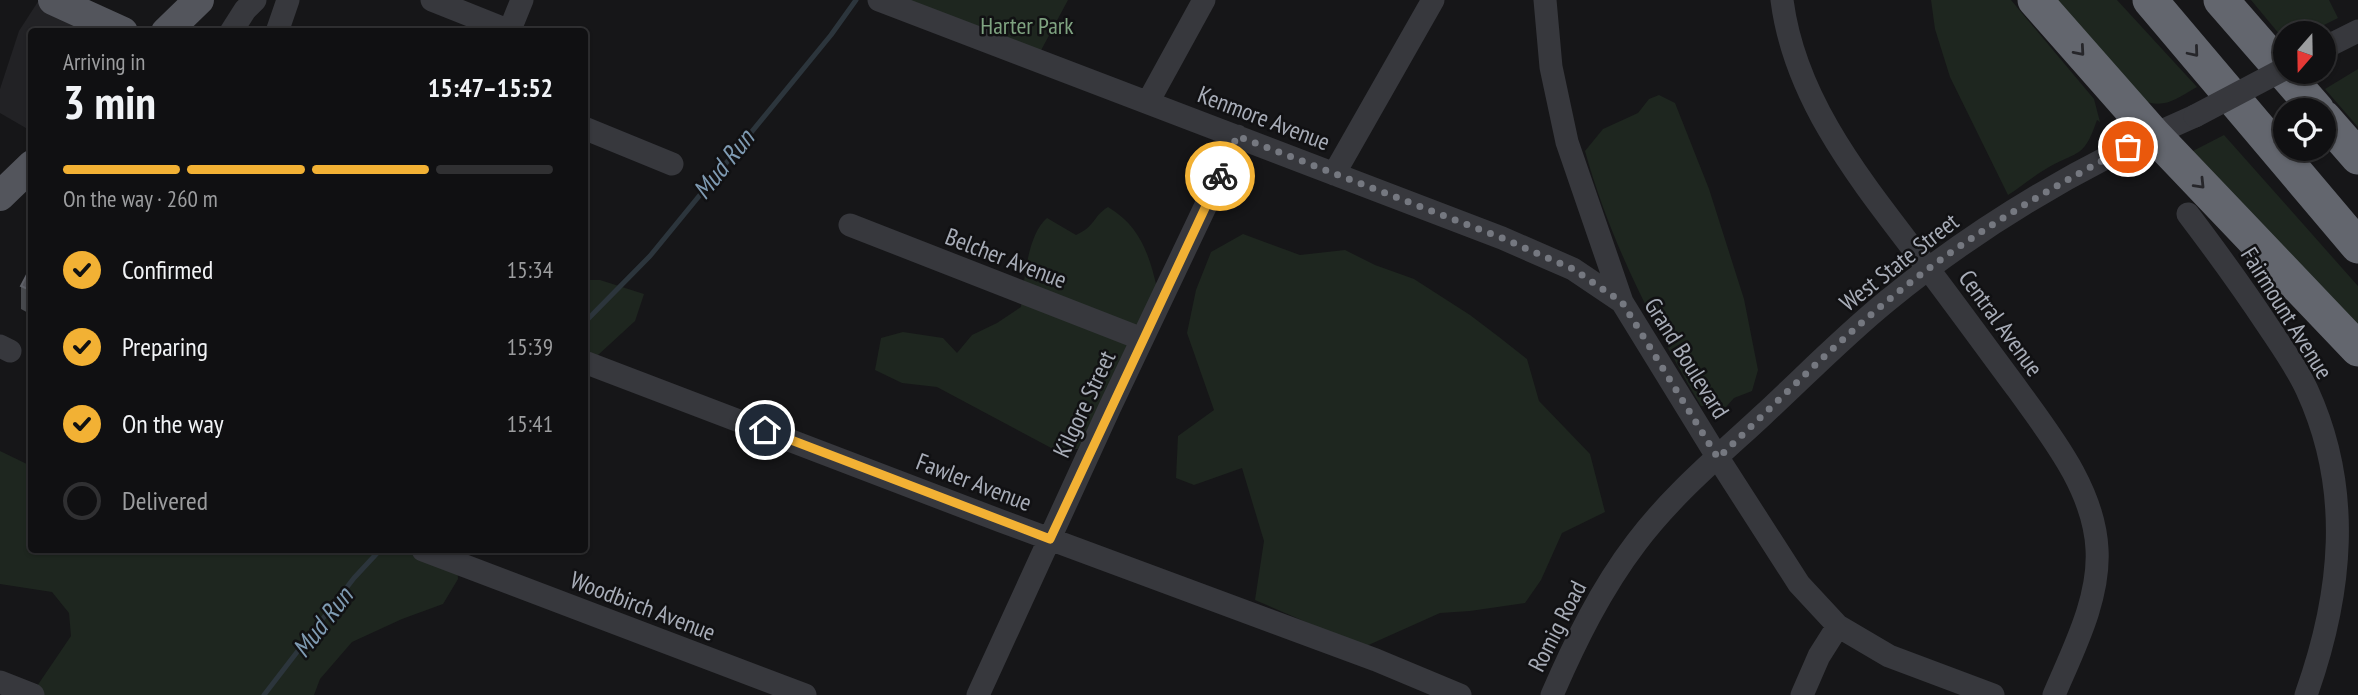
<!DOCTYPE html>
<html lang="en">
<head>
<meta charset="utf-8">
<style>
  :root { --surface:#101012; --page:#19191b; --text:#f1f3f6; --muted:#9c9d9f; --line:#303032; --accent:#f2b134 }
  body { margin:0; font-family:"PT Sans Narrow",sans-serif; background:var(--page); color:var(--text); height:100vh; display:flex; flex-direction:column; font-size:26px; white-space:nowrap }
  * { box-sizing:border-box; margin:0 }
  p { font-size:23px; color:var(--muted) }
  .icon { flex:none; width:38px; height:38px; fill:none; stroke:currentColor; stroke-width:2; stroke-linecap:round; stroke-linejoin:round }
  .map { position:relative; flex:1; overflow:hidden }
  .panel { position:absolute; left:28px; top:28px; width:560px; height:525px; display:flex; flex-direction:column; background:var(--surface); border-radius:7px; box-shadow:0 2px 5px #0004,0 0 0 2px var(--line) }
  .panel>* { flex:none }
  .needle { width:46px; rotate:200deg }
  .controls { position:absolute; left:2273px; top:21px; display:grid; gap:14px }
  .controls a { display:grid; place-items:center; width:63px; height:63px; border-radius:50%; background:var(--surface); box-shadow:0 2px 5px #0004,0 0 0 2px var(--line); font-size:35px }
  .pin { position:absolute; display:grid; place-items:center; width:60px; height:60px; color:#fff; margin:-30px; border:4px solid #fff; border-radius:50%; box-shadow:0 2px 7px #0007 }
  .courier { position:absolute; display:grid; place-items:center; width:70px; height:70px; margin:-35px; border:5px solid #f2b134; border-radius:50%; background:#fff; color:#222; box-shadow:0 2px 9px #0007 }
  .head em { font-style:normal; font-weight:700 }
  .head div { display:flex; flex-direction:column-reverse }
  .head { display:flex; align-items:center; justify-content:space-between; height:119px; padding:0 35px }
  h1 { font-size:46px; font-weight:700; line-height:52px }
  .bar { display:grid; grid-template-columns:repeat(4,1fr); gap:10px 7px; align-content:center; height:84px; padding:0 35px }
  .bar i { height:9px; border-radius:5px; background:var(--line) }
  .bar .active { background:var(--accent) }
  .bar p { grid-column:span 4 }
  ol { padding:0 35px; list-style:none }
  li { display:flex; align-items:center; gap:21px; height:77px }
  li p { margin-inline-start:auto }
  li .icon { padding:7px; border-radius:50%; background:var(--accent); color:#111; stroke-width:4 }
  li:last-child { color:var(--muted) }
  li i { width:38px; height:38px; border:4px solid var(--line); border-radius:50% }
  .map>svg:first-child { display:block }
  .built { fill:#222225 }
  .green { fill:#1e261f }
  .lines { fill:none; stroke-linecap:round; stroke-linejoin:round }
  .stream { stroke:#2c353c; stroke-width:5 }
  .minor { stroke:#37383d; stroke-width:23 }
  .major { stroke:#53555c; stroke-width:30 }
  .highway { stroke:#63666e; stroke-width:35 }
  .minor-bridge { stroke:#37383d; stroke-width:23 }
  .wall { fill:#47494d }
  .building { fill:#525359; stroke:#5f6168; stroke-width:2 }
  .oneway { stroke:#26262a }
  .done { stroke:#757880; stroke-width:7; stroke-dasharray:0 12.6 }
  .route { stroke:#f2b134; stroke-width:9 }
  .labels { text-anchor:middle; dominant-baseline:central; stroke-width:5; stroke-linejoin:round; paint-order:stroke }
  .park-label { font-size:24px; fill:#7fa381; stroke:#111113 }
  .street-label { font-size:24px; fill:#a8adb8; stroke:#111113 }
  .water-label { font-size:26px; font-style:italic; fill:#7f9bb3; stroke:#111113 }
</style>
</head>
<body>
<div class="map">
<svg width="2358" height="695" viewBox="0 0 2358 695">
  <rect width="100%" height="100%" fill="#161618"/>
  <path class="built" d="M39,0L114,31L32,32L31,131L0,113V89L19,31Z"/>
  <path class="green" d="M899,0H1068L1038,56Z
    M1931,0H2011L2094,99L2100,122L2097,120C2084,157 2081,150 2049,167C2035,175 2022,186 2008,195L1950,77L1935,29Z
    M2048,0H2117L2197,87C2174,100 2164,110 2138,99Z
    M2251,0H2329L2338,18L2308,33H2286L2285,41Z
    M2358,69V127L2325,89Z
    M1659,95L1675,103L1709,189L1744,299L1758,370L1752,391L1734,398L1726,407L1701,406C1653,325 1610,241 1585,151L1603,129L1638,113L1649,99Z
    M2224,135L2358,286V338L2191,152Z
    M1108,207C1140,226 1149,254 1157,288L1078,449L1055,450L937,387L902,383L875,370L881,338L903,332L943,338L957,353L972,335L997,323L1021,307C1024,282 1027,235 1047,218L1076,235C1096,226 1092,217 1108,207Z
    M1243,234L1300,255L1345,250L1375,265L1414,279L1470,315L1499,337L1527,359L1539,401L1590,454L1605,512L1562,533L1541,580L1525,603L1470,611L1440,613L1364,647L1255,600L1264,541L1242,468L1194,485L1176,478L1178,436L1214,410L1187,333L1196,290L1211,252Z
    M585,280H600L644,294L635,321L585,367Z
    M0,451L31,466L32,550H456L458,579L443,604L402,619L352,642L320,679L314,695H31L71,636L69,613L52,592L0,584Z"/>
  <g class="lines">
    <path class="stream" d="M584,323L650,256L831,35L856,0
      M264,695L354,578L380,550"/>
    <path class="minor" d="M432,0L510,31
      M879,0L1502,238L1573,269L1622,302
      M1545,0L1551,67L1567,142L1622,302L1718,458L1799,584L1838,626L1889,656L1993,695
      M1782,0C1795,102 1863,183 1923,262C1955,304 1986,347 2018,390C2051,436 2094,489 2097,549C2100,599 2073,650 2054,695
      M231,32L245,10L255,0
      M277,32L288,0
      M509,32L522,0
      M2324,48L2358,31
      M1148,102L1204,0
      M584,128L672,164
      M1334,174L1433,0
      M2188,214C2216,251 2243,288 2268,326C2282,347 2297,368 2307,390C2353,490 2342,594 2306,695
      M850,225L1142,339
      M0,346L10,351
      M587,363L1001,521L1376,660L1460,695
      M423,550L805,695
      M0,682L33,695
      M978,695L1110,407L1226,163L1237,136
      M1552,695C1575,642 1601,589 1636,543C1672,495 1719,456 1763,415C1804,377 1844,336 1887,301C1980,225 2085,163 2195,116
      M1802,695L1819,656L1838,626"/>
    <path class="major" d="M53,0L123,32
      M166,32L199,0
      M0,196L32,165"/>
    <path class="highway" d="M2035,0L2153,134L2358,349
      M2150,0L2358,246
      M2221,0L2317,110
      M2324,118L2358,157"/>
    <path class="minor-bridge" d="M2195,116L2286,68"/>
  </g>
  <path class="wall" d="M32,265V315L21,309V286Z"/>
  <path class="building" d="M32,265V291L21,286Z"/>
  <defs><path id="oneway-chevron" d="M-2-3.5L2.5 0L-2 3.5" fill="none" stroke-width="1.6" stroke-linecap="round" stroke-linejoin="round" transform="scale(1.75)"/></defs>
  <g class="oneway">
    <use href="#oneway-chevron" transform="translate(2080 51) rotate(49)"/>
    <use href="#oneway-chevron" transform="translate(2194 52) rotate(50)"/>
    <use href="#oneway-chevron" transform="translate(2200 184) rotate(46)"/>
  </g>
  <g class="lines">
    <path class="done" d="M1220,176L1237,136L1502,238L1573,269L1622,302L1718,458C1773,406 1827,351 1886,302C1960,240 2043,192 2128,147"/>
    <path class="route" d="M765,430L1050,539L1220,176"/>
  </g>
  <g class="labels">
    <g class="park-label">
      <text x="1027" y="25">Harter Park</text>
    </g>
    <g class="street-label">
      <text transform="translate(1264 118) rotate(21)">Kenmore Avenue</text>
      <text transform="translate(1006 258) rotate(21)">Belcher Avenue</text>
      <text transform="translate(1899 262) rotate(-38)">West State Street</text>
      <text transform="translate(2287 313) rotate(58)">Fairmount Avenue</text>
      <text transform="translate(2001 323) rotate(54)">Central Avenue</text>
      <text transform="translate(1687 358) rotate(58)">Grand Boulevard</text>
      <text transform="translate(1084 404) rotate(-65)">Kilgore Street</text>
      <text transform="translate(974 482) rotate(21)">Fawler Avenue</text>
      <text transform="translate(643 606) rotate(21)">Woodbirch Avenue</text>
      <text transform="translate(1557 626) rotate(-63)">Romig Road</text>
    </g>
    <g class="water-label">
      <text transform="translate(723 164) rotate(-51)">Mud Run</text>
      <text transform="translate(322 622) rotate(-52)">Mud Run</text>
    </g>
  </g>
</svg>
<div class="controls">
<a><svg class="needle" viewBox="-14 -14 28 28"><path d="M0-13l5 13h-10z" fill="#e53935"/><path d="M0 13l5-13h-10z" fill="#9c9d9f"/></svg></a>
<a><svg class="icon" aria-label="locate" viewBox="0 0 24 24"><circle cx="12" cy="12" r="6"/><path d="M12 2v4M12 18v4M2 12h4M18 12h4"/></svg></a>
</div>
<div class="pin" style="left:2128px;top:147px;background:#ea580c"><svg class="icon" aria-label="bag" viewBox="0 0 24 24"><path d="M5 8h14l-1 12H6zM9 8a3 3 0 0 1 6 0"/></svg></div>
<div class="pin" style="left:765px;top:430px;background:#1f2937"><svg class="icon" aria-label="home" viewBox="0 0 24 24"><path d="M3 11l9-7 9 7M6 9v11h12V9"/></svg></div>
<div class="courier" style="left:1220px;top:176px"><svg class="icon" aria-label="bike" viewBox="0 0 24 24"><circle cx="6" cy="16" r="4"/><circle cx="18" cy="16" r="4"/><path d="M6 16l4-8h5l3 8M10 8l3 8H6M13 5h3"/></svg></div>
<section class="panel">
<div class="head"><div><h1>3 min</h1><p>Arriving in</p></div><em>15:47–15:52</em></div>
<div class="bar"><i class="active"></i><i class="active"></i><i class="active"></i><i></i><p>On the way · 260 m</p></div>
<ol>
<li><svg class="icon" aria-label="check" viewBox="0 0 24 24"><path d="M5 12l5 5 9-10"/></svg>Confirmed<p>15:34</p></li>
<li><svg class="icon" aria-label="check" viewBox="0 0 24 24"><path d="M5 12l5 5 9-10"/></svg>Preparing<p>15:39</p></li>
<li><svg class="icon" aria-label="check" viewBox="0 0 24 24"><path d="M5 12l5 5 9-10"/></svg>On the way<p>15:41</p></li>
<li><i></i>Delivered</li>
</ol>
</section>
</div>
</body>
</html>
